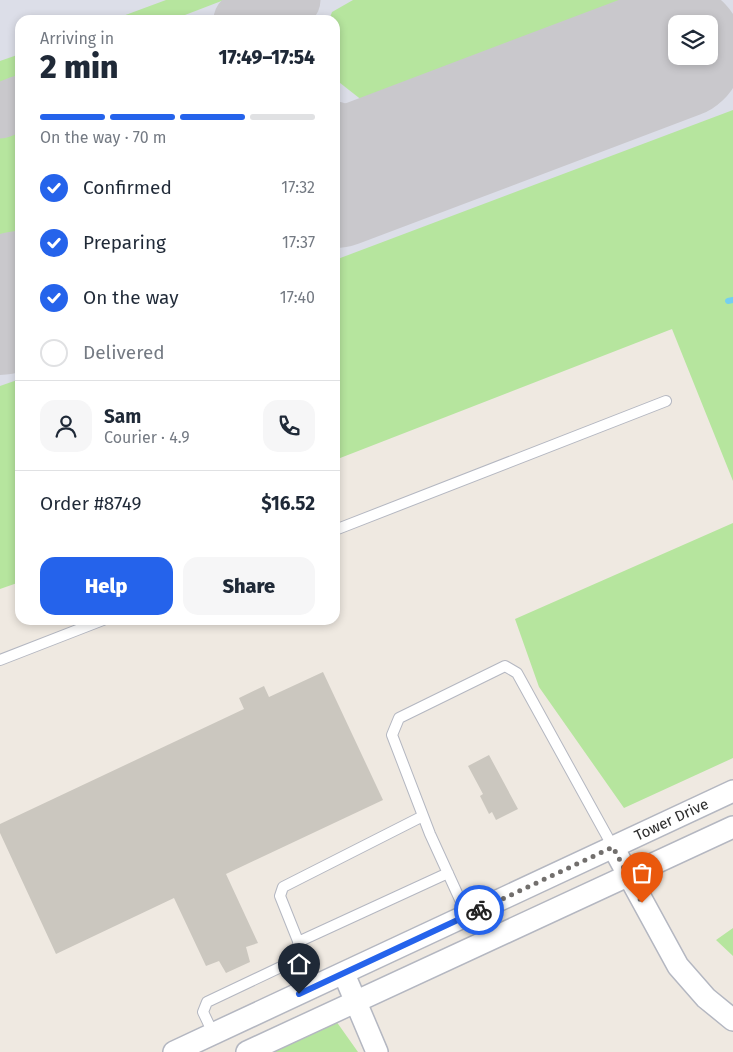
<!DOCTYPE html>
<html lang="en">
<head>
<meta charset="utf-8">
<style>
  :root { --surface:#fff; --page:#f6f6f7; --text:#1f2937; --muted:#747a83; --line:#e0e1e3; --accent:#2563eb }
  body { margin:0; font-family:"Fira Sans",sans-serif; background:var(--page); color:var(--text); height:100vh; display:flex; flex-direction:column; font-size:19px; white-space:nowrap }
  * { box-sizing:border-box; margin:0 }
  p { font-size:16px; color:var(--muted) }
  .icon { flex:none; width:28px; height:28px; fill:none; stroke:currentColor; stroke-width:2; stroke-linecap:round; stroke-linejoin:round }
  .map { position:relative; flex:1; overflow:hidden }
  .panel { position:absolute; left:15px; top:15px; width:325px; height:610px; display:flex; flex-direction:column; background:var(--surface); border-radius:15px; box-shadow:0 2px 8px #0003 }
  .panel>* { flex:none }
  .controls { position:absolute; left:668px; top:15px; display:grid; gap:10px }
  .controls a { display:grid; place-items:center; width:50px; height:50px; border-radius:10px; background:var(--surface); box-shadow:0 2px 8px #0003; font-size:25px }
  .pin { position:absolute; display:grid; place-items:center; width:42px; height:42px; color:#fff; margin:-51px -21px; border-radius:50% 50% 50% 0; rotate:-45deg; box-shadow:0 0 5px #0007 }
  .pin .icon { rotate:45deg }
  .courier { position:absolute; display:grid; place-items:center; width:50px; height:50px; margin:-25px; border:4px solid #2563eb; border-radius:50%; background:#fff; color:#222; box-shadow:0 1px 6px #0007 }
  .overview em { font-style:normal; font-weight:800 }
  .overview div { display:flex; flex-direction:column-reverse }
  .overview { display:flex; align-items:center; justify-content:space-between; height:85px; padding:0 25px }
  h1 { font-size:32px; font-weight:800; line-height:38px }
  .bar { display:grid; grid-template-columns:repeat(4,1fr); gap:8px 5px; align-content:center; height:60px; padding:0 25px }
  .bar i { height:6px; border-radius:4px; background:var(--line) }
  .bar .active { background:var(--accent) }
  .bar p { grid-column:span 4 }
  .line { display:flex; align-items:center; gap:12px; padding:0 25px; border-top:1px solid var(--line) }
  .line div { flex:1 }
  .round { display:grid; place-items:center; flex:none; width:52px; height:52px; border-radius:15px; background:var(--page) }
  ol { padding:0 25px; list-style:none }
  li { display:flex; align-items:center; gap:15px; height:55px }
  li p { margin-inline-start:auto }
  li .icon { padding:5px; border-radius:50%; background:var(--accent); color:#fff; stroke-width:4 }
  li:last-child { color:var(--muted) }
  li i { width:28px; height:28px; border:2px solid var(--line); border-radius:50% }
  .cta { display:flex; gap:10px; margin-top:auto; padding:10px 25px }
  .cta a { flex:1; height:58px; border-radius:15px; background:var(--accent); color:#fff; font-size:20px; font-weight:800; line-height:58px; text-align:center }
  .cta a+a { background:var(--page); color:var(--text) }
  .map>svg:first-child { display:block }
  .airport { fill:#dcdee8; fill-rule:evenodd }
  .green { fill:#b6e59e }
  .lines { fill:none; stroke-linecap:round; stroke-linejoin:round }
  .stream { stroke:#75cff0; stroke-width:6 }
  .taxiway { stroke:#c9c8cc; stroke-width:55 }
  .runway { stroke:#c9c8cc; stroke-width:136 }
  .building { fill:#cbc7bf }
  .service-casing { stroke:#b4b7c1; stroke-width:12 }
  .minor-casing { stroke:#b4b7c1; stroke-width:24 }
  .service { stroke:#fff; stroke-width:10 }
  .minor { stroke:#fff; stroke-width:21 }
  .done { stroke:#726f6d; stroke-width:5; stroke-dasharray:0 9 }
  .route { stroke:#2563eb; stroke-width:6 }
  .labels { text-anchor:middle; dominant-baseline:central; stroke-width:4; stroke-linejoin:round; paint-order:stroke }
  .street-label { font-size:15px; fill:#2e2e2e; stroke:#fff }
</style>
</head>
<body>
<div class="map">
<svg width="733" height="1052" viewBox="0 0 733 1052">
  <rect width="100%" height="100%" fill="#efe9e1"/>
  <path class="airport" d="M0,0H733V295L335,447V20H20V568L0,576ZM676,24H709V56H676Z"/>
  <path class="green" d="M166,0H224L172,20H112Z
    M353,0H627L363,101L335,79V20H329L332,12Z
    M20,54V78L0,86V61Z
    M733,110V481L672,329L335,460V260Z
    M20,124V230L0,237V131Z
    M20,379V582L0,589V386Z
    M733,523V758L624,808L539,687L515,619Z
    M733,928V956L716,940Z
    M336,1021L358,1052H264Z"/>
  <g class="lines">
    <path class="stream" d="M728,301L733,300"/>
    <path class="taxiway" d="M241,20L293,0
      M0,111L20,103
      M335,129C350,152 382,156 407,153"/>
    <path class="runway" d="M335,180L676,51
      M0,307L20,299"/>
  </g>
  <path class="building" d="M323,672L383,800L226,874L258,943L246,947L250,962L226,973L219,961L206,966L174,898L56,954L0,833V824L244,709L239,698L264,686L269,697Z
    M489,755L518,809L496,820L492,812L489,814L480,796L483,794L468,766Z"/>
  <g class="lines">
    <g class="service-casing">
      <path id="service" d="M335,530L666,401
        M0,660L103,620
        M467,915L430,834L392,735L399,718L505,666L517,673L613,847
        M298,942L448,873
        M316,986L280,896L283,887L423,816
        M213,1033L203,1012L207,1002L304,956"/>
    </g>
    <g class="minor-casing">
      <g id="minor">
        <path d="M613,847L678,966L706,998L733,1020"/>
        <path d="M344,974L377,1052"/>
        <path id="s1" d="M174,1052L733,791"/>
        <path d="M247,1052L733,827"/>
      </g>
    </g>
    <use href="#service" class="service"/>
    <use href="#minor" class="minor"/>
  </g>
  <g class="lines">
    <path class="done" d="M479,910L613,847L642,903"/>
    <path class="route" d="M299,994L479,910"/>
  </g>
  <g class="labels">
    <g class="street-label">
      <text stroke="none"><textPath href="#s1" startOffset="549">Tower Drive</textPath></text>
    </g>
  </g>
</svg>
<div class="controls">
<a><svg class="icon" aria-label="layers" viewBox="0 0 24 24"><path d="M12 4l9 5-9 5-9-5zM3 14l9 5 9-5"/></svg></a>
</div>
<div class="pin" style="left:642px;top:903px;background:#ea580c"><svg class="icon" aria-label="bag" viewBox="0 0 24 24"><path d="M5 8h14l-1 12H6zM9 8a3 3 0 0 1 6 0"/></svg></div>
<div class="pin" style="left:299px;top:994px;background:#1f2937"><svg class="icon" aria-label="home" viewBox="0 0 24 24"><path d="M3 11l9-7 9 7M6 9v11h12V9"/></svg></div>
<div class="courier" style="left:479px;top:910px"><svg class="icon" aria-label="bike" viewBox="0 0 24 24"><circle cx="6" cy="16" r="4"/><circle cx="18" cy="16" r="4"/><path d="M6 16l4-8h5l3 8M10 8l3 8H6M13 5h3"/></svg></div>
<section class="panel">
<div class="overview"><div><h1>2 min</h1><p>Arriving in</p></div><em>17:49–17:54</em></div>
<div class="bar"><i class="active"></i><i class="active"></i><i class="active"></i><i></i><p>On the way · 70 m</p></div>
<ol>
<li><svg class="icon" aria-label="check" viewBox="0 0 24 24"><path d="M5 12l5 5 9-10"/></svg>Confirmed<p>17:32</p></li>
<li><svg class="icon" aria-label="check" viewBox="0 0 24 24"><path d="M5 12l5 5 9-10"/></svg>Preparing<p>17:37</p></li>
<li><svg class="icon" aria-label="check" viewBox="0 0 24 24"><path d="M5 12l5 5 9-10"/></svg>On the way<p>17:40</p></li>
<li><i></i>Delivered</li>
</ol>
<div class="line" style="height:90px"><a class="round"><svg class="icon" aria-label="person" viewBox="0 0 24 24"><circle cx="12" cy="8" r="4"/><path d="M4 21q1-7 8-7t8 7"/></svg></a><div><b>Sam</b><p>Courier · 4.9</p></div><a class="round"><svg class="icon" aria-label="phone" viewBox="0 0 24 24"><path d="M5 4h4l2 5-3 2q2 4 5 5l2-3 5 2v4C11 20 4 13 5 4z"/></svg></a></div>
<div class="line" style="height:65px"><div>Order #8749</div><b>$16.52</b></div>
<div class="cta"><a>Help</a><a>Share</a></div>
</section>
</div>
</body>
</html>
